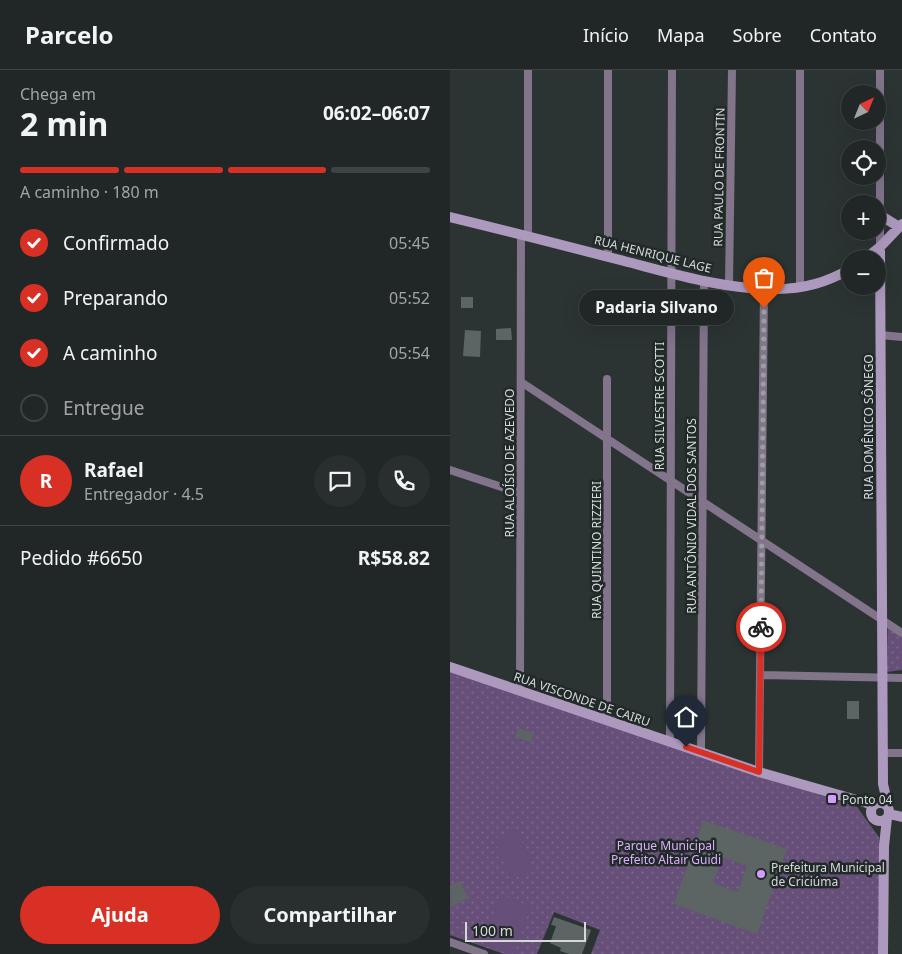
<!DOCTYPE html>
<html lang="pt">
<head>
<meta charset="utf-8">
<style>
  :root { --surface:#212726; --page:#292f2e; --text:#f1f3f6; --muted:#a2a5a7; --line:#3e4443; --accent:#d93025 }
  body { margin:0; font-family:"Noto Sans",sans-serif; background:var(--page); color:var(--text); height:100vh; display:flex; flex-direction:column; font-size:19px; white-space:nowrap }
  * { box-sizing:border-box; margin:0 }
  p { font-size:16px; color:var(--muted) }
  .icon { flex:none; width:28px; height:28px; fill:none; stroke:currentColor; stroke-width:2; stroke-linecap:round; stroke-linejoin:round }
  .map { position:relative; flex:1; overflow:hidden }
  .drawer { display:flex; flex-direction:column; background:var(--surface); width:450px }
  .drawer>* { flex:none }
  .needle { width:32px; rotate:43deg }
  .controls { position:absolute; left:391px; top:15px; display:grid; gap:10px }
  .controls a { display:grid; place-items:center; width:45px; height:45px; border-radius:50%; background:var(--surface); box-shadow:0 5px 20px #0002,0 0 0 1px var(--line); font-size:25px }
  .scale { position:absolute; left:15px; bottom:12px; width:121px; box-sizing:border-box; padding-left:5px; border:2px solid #d5dad9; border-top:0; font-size:14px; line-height:18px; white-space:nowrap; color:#d5dad9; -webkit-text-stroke:4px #222a29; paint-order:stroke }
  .pin { position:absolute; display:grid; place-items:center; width:42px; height:42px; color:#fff; margin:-51px -21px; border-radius:50% 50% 50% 0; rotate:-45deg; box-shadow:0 0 5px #0007 }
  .pin .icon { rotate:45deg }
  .courier { position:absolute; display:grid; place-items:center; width:50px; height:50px; margin:-25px; border:4px solid #d93025; border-radius:50%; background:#fff; color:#222; box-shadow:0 1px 6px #0007 }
  .bubble { position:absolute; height:35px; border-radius:18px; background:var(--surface); box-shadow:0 5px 20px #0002,0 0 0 1px var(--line); font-size:16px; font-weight:700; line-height:35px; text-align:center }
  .headline em { font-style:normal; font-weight:700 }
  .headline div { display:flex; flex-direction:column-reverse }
  .headline { display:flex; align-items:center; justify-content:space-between; height:85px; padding:0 20px }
  h1 { font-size:32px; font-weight:700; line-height:38px }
  .bar { display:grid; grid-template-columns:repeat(4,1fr); gap:8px 5px; align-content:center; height:60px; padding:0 20px }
  .bar i { height:6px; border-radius:4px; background:var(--line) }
  .bar .active { background:var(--accent) }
  .bar p { grid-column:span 4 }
  .line { display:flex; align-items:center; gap:12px; padding:0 20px; border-top:1px solid var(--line) }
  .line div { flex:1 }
  .round { display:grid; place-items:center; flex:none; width:52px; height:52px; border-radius:26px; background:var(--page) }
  ol { padding:0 20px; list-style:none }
  li { display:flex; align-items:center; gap:15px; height:55px }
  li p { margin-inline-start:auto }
  li .icon { padding:5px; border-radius:50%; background:var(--accent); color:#fff; stroke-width:4 }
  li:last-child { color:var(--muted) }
  li i { width:28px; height:28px; border:2px solid var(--line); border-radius:50% }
  .primary-button { display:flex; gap:10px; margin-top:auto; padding:10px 20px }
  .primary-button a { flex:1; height:58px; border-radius:30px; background:var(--accent); color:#fff; font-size:20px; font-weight:700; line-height:58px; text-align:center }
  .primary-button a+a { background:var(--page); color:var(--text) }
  header { display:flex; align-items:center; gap:30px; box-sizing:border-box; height:70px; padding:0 25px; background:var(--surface); border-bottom:1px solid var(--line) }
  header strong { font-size:24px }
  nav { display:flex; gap:28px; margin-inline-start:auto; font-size:18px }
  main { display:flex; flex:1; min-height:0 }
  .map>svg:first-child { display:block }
  .grass { fill:url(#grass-dots) }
  .pitch { fill:#664f78 }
  .building { fill:#5c6563; fill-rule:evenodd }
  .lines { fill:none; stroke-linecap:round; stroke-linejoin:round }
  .street { stroke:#81748b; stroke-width:8 }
  .secondary { stroke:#ad99bd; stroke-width:10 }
  .done { stroke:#9aa09f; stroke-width:5; stroke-dasharray:0 9 }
  .route { stroke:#d93025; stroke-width:6 }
  .poi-dot { fill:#d49cfc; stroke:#222a29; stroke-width:2 }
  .labels { text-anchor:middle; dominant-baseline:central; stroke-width:5; stroke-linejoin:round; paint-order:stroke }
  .street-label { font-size:12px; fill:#d5dad9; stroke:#222a29 }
  .poi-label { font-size:12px; fill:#d5dad9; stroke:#222a29; text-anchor:start }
  .park-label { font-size:12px; fill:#dcb1fc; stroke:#222a29 }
</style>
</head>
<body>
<header>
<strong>Parcelo</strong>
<nav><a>Início</a><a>Mapa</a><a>Sobre</a><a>Contato</a></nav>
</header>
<main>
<section class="drawer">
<div class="headline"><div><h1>2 min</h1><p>Chega em</p></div><em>06:02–06:07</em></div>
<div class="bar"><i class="active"></i><i class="active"></i><i class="active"></i><i></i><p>A caminho · 180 m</p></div>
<ol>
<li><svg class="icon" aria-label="check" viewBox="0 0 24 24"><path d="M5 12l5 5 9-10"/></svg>Confirmado<p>05:45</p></li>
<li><svg class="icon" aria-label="check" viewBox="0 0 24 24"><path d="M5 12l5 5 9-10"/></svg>Preparando<p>05:52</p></li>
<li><svg class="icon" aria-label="check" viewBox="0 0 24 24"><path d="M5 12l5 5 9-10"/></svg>A caminho<p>05:54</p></li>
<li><i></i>Entregue</li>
</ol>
<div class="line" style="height:90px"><b class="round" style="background:var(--accent);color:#fff">R</b><div><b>Rafael</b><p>Entregador · 4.5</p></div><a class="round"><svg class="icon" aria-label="chat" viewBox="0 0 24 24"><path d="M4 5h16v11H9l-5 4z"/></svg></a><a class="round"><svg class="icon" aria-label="phone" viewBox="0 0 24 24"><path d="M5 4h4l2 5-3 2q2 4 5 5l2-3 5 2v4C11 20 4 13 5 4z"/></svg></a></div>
<div class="line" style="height:65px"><div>Pedido #6650</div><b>R$58.82</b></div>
<div class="primary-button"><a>Ajuda</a><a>Compartilhar</a></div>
</section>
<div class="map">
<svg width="452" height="884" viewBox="0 0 452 884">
  <defs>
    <pattern id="grass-dots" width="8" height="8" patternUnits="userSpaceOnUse" patternTransform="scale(1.25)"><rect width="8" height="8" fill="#664f78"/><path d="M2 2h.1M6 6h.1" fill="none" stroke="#7b688b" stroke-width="1.8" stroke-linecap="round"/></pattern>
  </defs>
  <rect width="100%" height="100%" fill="#2c3433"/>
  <path class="grass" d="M438,557L452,566V600L437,602Z
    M0,601L407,737L429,767L430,772L428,884H141L150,860L104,842L87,884H54L0,865Z"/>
  <path class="pitch" d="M67,759L84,799L61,809L44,769Z
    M50,825L81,836L64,884L33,873Z"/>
  <path class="building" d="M11,227H23V238H11Z
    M61,258L62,270H46V259Z
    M15,260L31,261L30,287L13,286Z
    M397,631H409V649H397Z
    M68,658L84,663L81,672L65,667Z
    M253,750L337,779L307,864L224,834ZM272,787L297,796L288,822L263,813Z
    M10,811L18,828L1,837L0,816Z
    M104,847L141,860L132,884H119L110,881L111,878L100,873L106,856L101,855Z"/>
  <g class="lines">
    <path class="street" d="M158,0V187
      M350,0V217
      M78,166V0
      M430,177V0
      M279,215L282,0
      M430,265L452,267
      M157,309V650
      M71,312L452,563
      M0,400L70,423
      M310,605L452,608
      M70,621L71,164
      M220,672L222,0
      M251,682L254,210
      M433,683H452
      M309,702L314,219
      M0,872L34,884"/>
    <path class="secondary" d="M430,145L449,157
      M0,147C58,161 116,176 174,191C224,204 276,220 327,219C353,219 378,212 400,199
      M430,177L433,714L438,736
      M415,189L430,177L452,154
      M0,597L309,702L424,735
      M421 742a9 9 0 1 1 18 0a9 9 0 1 1-18 0Z
      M439,744L452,747
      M433,884L434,776L437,748"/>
  </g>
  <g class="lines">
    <path class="done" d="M311,557L314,238"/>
    <path class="route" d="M236,677L309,702L311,557"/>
  </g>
  <g class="poi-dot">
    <rect x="377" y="724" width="10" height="10" rx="2.5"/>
    <circle cx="311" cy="804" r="5"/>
  </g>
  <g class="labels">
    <g class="street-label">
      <text transform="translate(269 107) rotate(-89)">RUA PAULO DE FRONTIN</text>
      <text transform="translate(203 184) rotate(14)">RUA HENRIQUE LAGE</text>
      <text transform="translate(209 336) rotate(-90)">RUA SILVESTRE SCOTTI</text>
      <text transform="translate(418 357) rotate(-90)">RUA DOMÊNICO SÔNEGO</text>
      <text transform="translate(59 393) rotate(-90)">RUA ALOÍSIO DE AZEVEDO</text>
      <text transform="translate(241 446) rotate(-90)">RUA ANTÔNIO VIDAL DOS SANTOS</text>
      <text transform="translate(146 480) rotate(-90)">RUA QUINTINO RIZZIERI</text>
      <text transform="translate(132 629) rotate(19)">RUA VISCONDE DE CAIRU</text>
    </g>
    <g class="poi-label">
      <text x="392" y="729">Ponto 04</text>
      <text x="321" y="797">Prefeitura Municipal<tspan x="321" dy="14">de Criciúma</tspan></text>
    </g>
    <g class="park-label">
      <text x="216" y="775">Parque Municipal<tspan x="216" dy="14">Prefeito Altair Guidi</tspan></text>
    </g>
  </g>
</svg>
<div class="controls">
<a><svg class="needle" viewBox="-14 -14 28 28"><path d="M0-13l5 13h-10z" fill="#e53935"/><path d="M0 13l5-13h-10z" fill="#a2a5a7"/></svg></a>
<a><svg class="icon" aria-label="locate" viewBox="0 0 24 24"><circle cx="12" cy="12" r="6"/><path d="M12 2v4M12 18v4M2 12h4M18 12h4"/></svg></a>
<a>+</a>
<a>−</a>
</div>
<div class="scale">100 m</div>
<div class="pin" style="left:314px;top:238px;background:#ea580c"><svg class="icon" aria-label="bag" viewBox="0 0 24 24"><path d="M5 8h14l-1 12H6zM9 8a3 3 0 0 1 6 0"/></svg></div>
<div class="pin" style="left:236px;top:677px;background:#1f2937"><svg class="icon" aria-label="home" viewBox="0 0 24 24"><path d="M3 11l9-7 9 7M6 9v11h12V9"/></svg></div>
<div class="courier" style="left:311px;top:557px"><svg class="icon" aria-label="bike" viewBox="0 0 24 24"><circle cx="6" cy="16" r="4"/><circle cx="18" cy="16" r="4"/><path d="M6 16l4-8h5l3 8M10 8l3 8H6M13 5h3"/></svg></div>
<div class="bubble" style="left:129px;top:220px;width:155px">Padaria Silvano</div>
</div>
</main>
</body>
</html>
